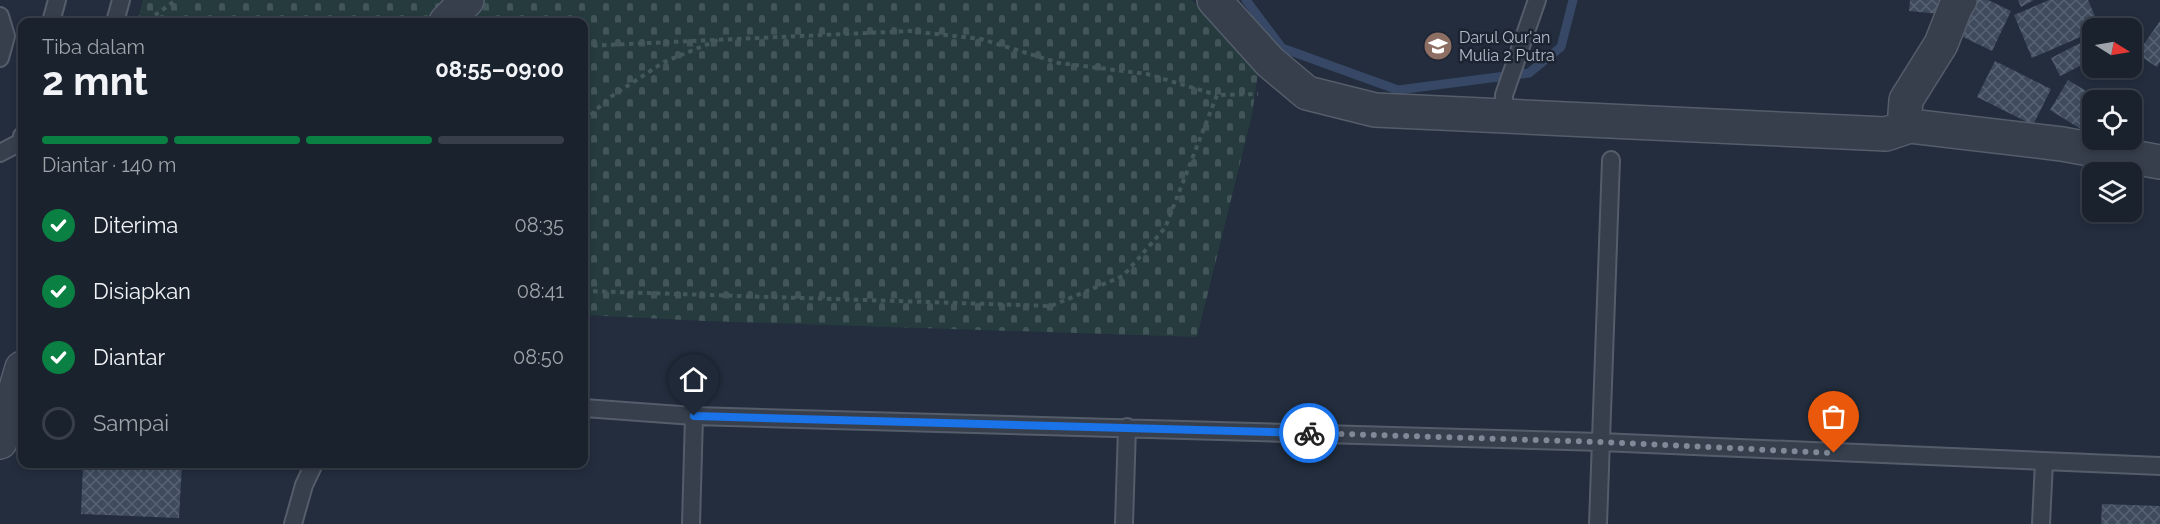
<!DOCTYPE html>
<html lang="id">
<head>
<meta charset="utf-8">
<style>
  :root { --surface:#1a222e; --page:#272f3a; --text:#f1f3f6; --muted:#9fa4aa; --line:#383f4a; --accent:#0b8043 }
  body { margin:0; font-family:Raleway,sans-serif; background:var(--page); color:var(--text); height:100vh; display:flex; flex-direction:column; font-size:22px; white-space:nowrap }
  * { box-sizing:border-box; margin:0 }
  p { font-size:20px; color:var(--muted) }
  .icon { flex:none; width:33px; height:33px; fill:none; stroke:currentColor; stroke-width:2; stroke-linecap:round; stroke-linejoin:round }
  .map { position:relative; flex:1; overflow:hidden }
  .panel { position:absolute; left:18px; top:18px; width:570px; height:450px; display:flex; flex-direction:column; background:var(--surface); border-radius:12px; box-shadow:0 3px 9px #0003,0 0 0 2px var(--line) }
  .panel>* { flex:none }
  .needle { width:39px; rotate:101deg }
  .buttons { position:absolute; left:2082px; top:18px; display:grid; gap:12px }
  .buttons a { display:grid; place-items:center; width:60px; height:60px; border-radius:12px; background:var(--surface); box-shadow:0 3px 9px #0003,0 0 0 2px var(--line); font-size:30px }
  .pin { position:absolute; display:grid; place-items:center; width:51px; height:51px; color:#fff; margin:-62px -26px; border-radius:50% 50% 50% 0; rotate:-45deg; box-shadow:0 0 6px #0007 }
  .pin .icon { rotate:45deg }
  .courier { position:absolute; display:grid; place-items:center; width:60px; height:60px; margin:-30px; border:4px solid #1a73e8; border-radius:50%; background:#fff; color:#222; box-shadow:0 2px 8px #0007 }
  .head em { font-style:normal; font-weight:700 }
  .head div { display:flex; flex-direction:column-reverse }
  .head { display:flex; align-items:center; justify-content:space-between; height:102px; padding:0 24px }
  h1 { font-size:39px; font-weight:700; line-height:45px }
  .bar { display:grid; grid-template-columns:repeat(4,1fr); gap:9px 6px; align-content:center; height:72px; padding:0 24px }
  .bar i { height:8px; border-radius:4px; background:var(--line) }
  .bar .selected { background:var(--accent) }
  .bar p { grid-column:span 4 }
  ol { padding:0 24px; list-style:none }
  li { display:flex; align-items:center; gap:18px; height:66px }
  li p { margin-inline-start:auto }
  li .icon { padding:6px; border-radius:50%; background:var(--accent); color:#fff; stroke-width:4 }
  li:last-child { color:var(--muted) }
  li i { width:33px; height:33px; border:3px solid var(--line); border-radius:50% }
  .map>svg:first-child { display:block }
  .cemetery { fill:url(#cemetery-stones) }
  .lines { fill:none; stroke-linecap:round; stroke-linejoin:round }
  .stream { stroke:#364865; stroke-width:9 }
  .building { fill:url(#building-cross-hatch) }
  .lane-casing { stroke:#555d6b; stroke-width:20 }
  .street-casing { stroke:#555d6b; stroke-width:36 }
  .path { stroke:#43585b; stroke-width:4; stroke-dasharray:4.5 4.5; stroke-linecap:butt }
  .lane { stroke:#373f4d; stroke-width:16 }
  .street { stroke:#373f4d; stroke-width:33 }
  .done { stroke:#818998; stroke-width:6; stroke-dasharray:0 10.8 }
  .route { stroke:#1a73e8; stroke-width:8 }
  .labels { text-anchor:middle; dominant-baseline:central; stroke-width:5; stroke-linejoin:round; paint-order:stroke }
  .poi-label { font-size:16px; fill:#b3bac9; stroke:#1c2432; text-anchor:start }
</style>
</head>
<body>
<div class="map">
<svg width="2160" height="524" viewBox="0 0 2160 524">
  <defs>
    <pattern id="cemetery-stones" width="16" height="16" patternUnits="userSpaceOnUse" patternTransform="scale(1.5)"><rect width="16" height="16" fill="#253b3e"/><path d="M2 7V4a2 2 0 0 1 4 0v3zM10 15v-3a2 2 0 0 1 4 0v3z" fill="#425559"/></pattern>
    <pattern id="building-cross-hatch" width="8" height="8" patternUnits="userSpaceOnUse" patternTransform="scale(1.5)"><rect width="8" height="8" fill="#3f4b5d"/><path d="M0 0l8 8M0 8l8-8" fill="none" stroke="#586373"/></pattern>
  </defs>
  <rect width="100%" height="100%" fill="#232d3d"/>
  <path class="cemetery" d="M143,0H448L429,22H137Z
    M482,0H1192L1258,73L1252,115L1197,337L705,321L584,315V22H461Z"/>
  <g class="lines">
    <path class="stream" d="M1246,0L1282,48L1398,90L1529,73L1561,47L1573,0"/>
  </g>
  <path class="building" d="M1910,0H1941L1940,14L1909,11Z
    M1966,0H1988L2011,11L1992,51L1951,31Z
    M2018,0H2034L2021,7Z
    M2049,0H2088L2100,28H2092V32L2032,58L2014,15Z
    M2160,21V62L2157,67L2137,54Z
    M2092,37V60L2060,76L2051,58Z
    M1995,61L2051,89L2033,125L1977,97Z
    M2068,80L2101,100H2092V136L2050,110Z
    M83,464H182L179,518L81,514Z
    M2102,504L2160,506V524H2101Z"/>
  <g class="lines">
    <g class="lane-casing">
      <path id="lane" d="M0,16L6,36L0,58
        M51,22L57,0
        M115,22L121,0
        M1504,115V95L1537,0
        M0,153L21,142L22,136
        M584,408L694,416L1601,442L2160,466
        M293,524L304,485L314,464
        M691,524L694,416
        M1124,524L1127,427
        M1598,524L1611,160
        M2041,524L2044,462"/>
    </g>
    <g class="street-casing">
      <path id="street" d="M1214,0L1270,62L1307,93L1375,110L1886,134L1910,126L2062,144L2160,162
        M446,22L467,0
        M1910,126L1905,114L1906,100L1941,44L1956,6L1960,0
        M0,442L22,368"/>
    </g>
    <path class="path" d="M150,22L151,18L176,0
      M584,46L910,31L981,39L1059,63L1147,74L1217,95
      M584,121L609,98L664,62L718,40
      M584,291L1051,306L1123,276L1165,228L1217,95L1258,94"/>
    <use href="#lane" class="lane"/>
    <use href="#street" class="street"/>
  </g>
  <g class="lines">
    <path class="done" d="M1309,433L1600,442L1834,453"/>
    <path class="route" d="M694,416L1309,433"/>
  </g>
  <defs>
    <g id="school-disc" transform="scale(1.5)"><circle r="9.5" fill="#8d6e63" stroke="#1c2432"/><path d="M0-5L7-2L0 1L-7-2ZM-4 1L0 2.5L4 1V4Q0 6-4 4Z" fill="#fff"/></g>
  </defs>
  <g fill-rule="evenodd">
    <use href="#school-disc" x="1438" y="46"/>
  </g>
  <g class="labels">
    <g class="poi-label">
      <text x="1459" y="37">Darul Qur'an<tspan x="1459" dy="18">Mulia 2 Putra</tspan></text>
    </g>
  </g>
</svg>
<div class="buttons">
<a><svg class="needle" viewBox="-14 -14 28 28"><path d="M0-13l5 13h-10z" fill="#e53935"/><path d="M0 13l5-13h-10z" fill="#9fa4aa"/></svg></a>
<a><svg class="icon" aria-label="locate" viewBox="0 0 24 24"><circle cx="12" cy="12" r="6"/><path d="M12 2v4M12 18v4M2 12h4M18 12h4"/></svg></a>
<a><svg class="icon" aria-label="layers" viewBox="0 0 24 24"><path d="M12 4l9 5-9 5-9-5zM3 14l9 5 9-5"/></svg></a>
</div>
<div class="pin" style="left:1834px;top:453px;background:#ea580c"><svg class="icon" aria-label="bag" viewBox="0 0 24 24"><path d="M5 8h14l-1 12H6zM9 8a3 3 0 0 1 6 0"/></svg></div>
<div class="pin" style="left:694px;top:416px;background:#1f2937"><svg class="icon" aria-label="home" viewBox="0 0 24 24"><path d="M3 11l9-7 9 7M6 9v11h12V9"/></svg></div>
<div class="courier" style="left:1309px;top:433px"><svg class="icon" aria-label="bike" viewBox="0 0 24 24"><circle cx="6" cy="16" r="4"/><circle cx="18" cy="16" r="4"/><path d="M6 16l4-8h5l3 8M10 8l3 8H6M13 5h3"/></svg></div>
<section class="panel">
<div class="head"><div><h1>2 mnt</h1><p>Tiba dalam</p></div><em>08:55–09:00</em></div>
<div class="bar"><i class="selected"></i><i class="selected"></i><i class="selected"></i><i></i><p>Diantar · 140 m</p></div>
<ol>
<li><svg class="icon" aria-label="check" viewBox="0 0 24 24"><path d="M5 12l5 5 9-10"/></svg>Diterima<p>08:35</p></li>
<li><svg class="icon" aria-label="check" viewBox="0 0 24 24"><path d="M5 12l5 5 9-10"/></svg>Disiapkan<p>08:41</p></li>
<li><svg class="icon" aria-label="check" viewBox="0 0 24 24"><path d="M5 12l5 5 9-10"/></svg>Diantar<p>08:50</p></li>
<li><i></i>Sampai</li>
</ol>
</section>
</div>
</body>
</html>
